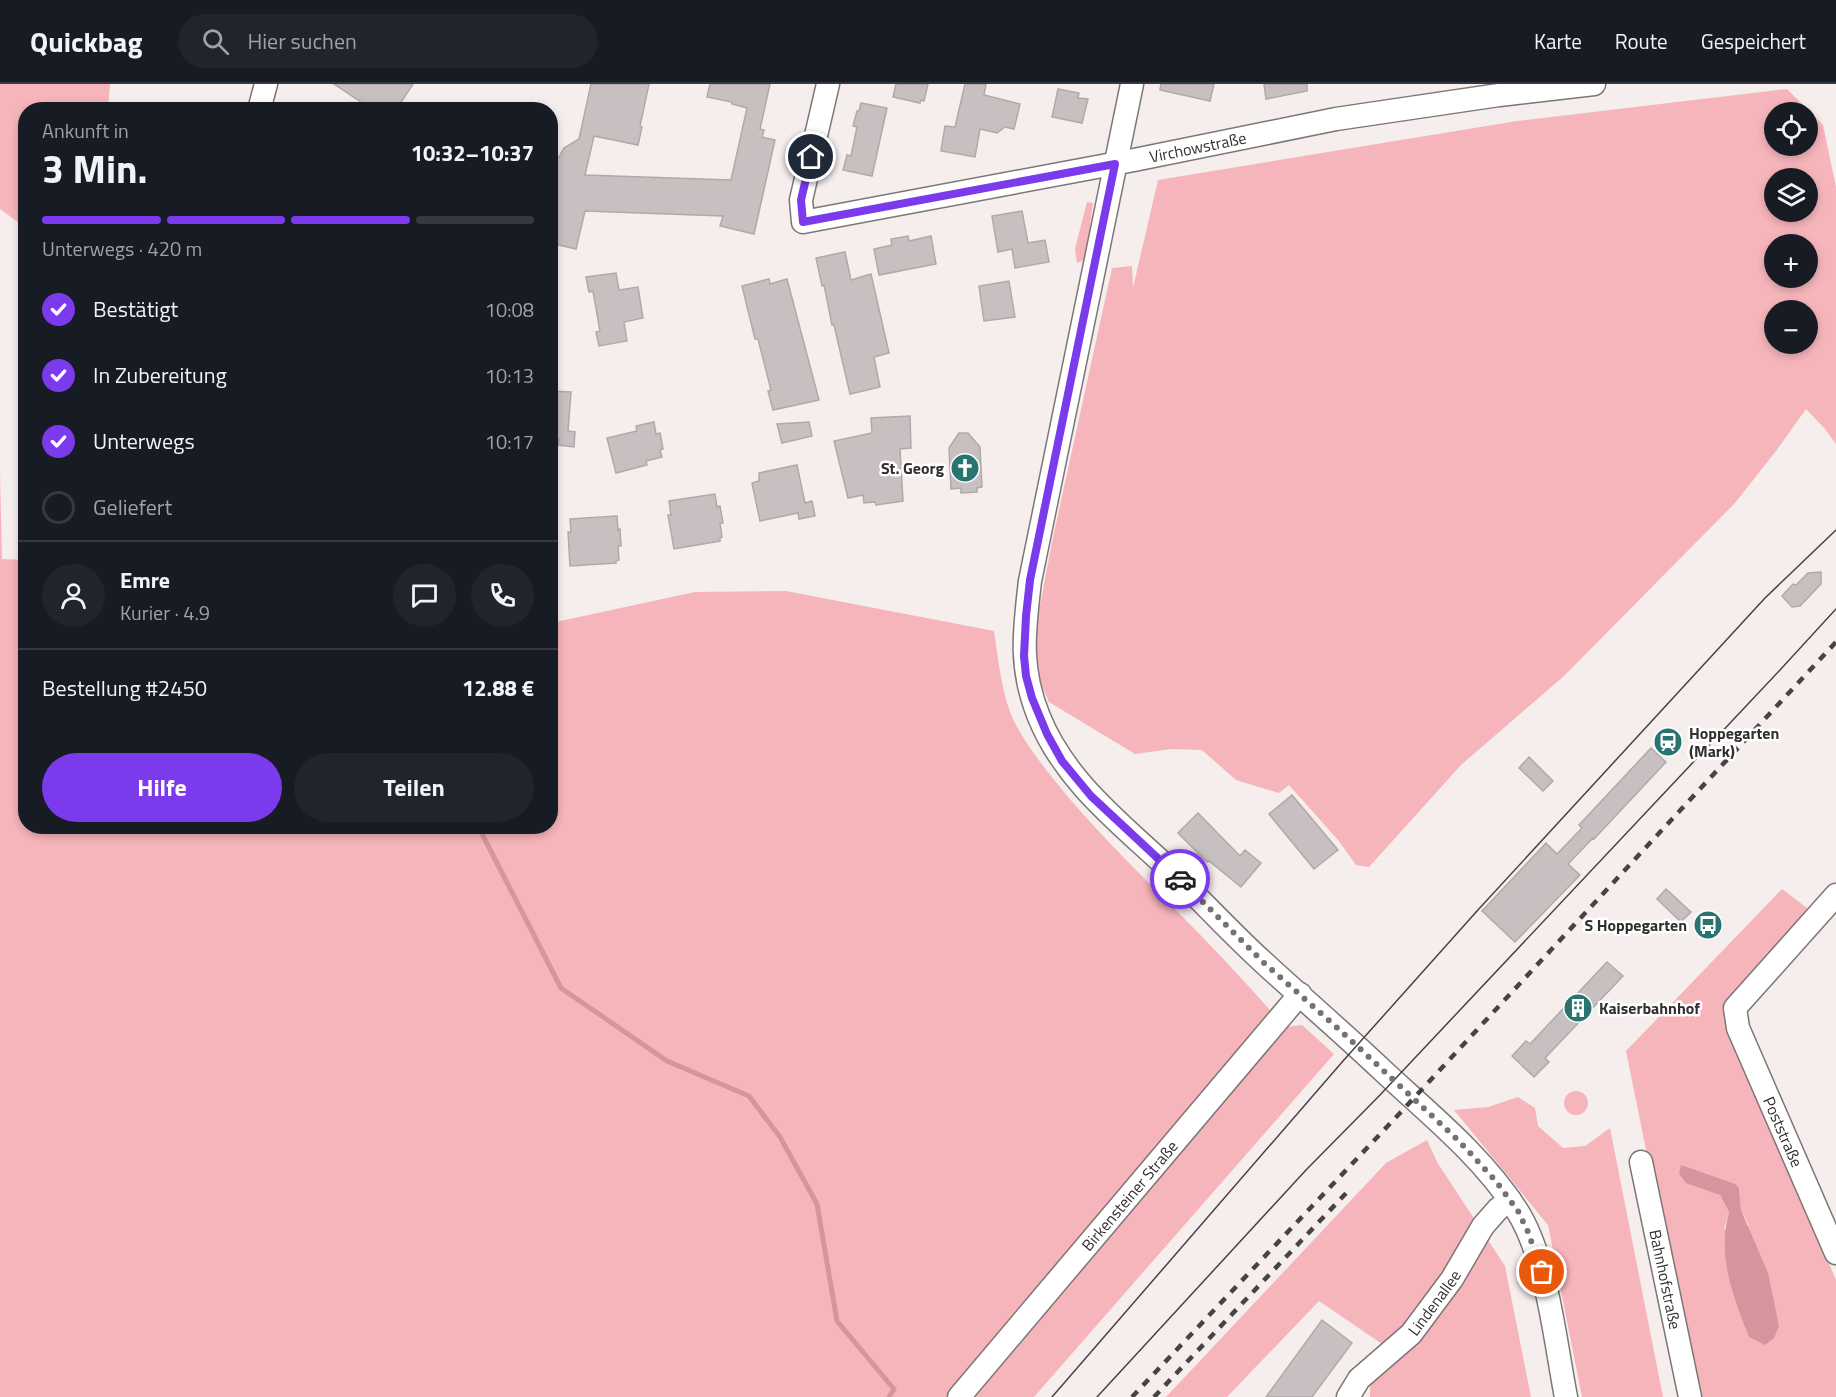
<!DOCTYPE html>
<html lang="de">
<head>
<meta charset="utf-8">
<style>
  :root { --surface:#171b24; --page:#20242c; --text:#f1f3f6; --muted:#9ea1a6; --line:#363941; --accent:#7c3aed }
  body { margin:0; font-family:"Titillium Web",sans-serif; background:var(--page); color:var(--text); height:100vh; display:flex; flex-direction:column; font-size:22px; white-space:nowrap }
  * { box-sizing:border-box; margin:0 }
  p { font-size:20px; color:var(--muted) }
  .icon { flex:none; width:33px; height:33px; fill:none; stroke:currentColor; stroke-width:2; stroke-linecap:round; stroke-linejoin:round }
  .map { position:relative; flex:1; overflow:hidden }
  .drawer { position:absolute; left:18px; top:18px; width:540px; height:732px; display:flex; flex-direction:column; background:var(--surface); border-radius:24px; box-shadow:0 3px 9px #0003 }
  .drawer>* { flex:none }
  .fabs { position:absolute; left:1764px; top:18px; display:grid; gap:12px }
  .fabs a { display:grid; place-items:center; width:54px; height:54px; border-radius:50%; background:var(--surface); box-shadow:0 3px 9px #0003; font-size:30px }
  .pin { position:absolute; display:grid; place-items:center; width:51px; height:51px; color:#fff; margin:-26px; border:3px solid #fff; border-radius:50%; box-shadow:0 2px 6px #0007 }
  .courier { position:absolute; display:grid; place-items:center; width:60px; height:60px; margin:-30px; border:4px solid #7c3aed; border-radius:50%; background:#fff; color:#222; box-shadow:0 2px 8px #0007 }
  .head em { font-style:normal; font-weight:700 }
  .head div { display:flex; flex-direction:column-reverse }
  .head { display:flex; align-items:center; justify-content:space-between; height:102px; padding:0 24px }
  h1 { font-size:39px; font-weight:700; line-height:45px }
  .bar { display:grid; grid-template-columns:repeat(4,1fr); gap:9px 6px; align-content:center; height:72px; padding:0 24px }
  .bar i { height:8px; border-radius:4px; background:var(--line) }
  .bar .active { background:var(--accent) }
  .bar p { grid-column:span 4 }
  .line { display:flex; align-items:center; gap:15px; padding:0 24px; border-top:2px solid var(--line) }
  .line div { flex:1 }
  .round { display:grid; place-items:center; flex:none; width:63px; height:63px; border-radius:32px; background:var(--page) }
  ol { padding:0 24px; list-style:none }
  li { display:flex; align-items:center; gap:18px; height:66px }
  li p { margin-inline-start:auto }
  li .icon { padding:6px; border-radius:50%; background:var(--accent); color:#fff; stroke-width:4 }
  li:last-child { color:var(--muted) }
  li i { width:33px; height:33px; border:3px solid var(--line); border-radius:50% }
  .button { display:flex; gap:12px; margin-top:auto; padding:12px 24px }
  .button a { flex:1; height:69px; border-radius:36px; background:var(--accent); color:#fff; font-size:24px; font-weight:700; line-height:69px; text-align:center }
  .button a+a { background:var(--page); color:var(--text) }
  header { display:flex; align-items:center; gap:36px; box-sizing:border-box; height:84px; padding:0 30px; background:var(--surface); border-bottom:2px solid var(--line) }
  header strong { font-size:28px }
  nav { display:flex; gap:33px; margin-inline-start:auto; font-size:21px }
  .search { width:420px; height:54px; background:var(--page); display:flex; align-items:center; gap:15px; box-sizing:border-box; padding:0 21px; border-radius:33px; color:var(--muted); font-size:22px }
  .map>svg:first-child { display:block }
  .green { fill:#f6b5bb; fill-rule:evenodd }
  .water { fill:#d6959c }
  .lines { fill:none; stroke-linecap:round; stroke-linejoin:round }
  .stream { stroke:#d6959c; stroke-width:5 }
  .building { fill:#c8bfc0; stroke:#b1a9a9; stroke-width:1.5 }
  .minor-casing { stroke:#7d7576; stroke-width:25 }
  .minor { stroke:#fff; stroke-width:22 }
  .tram { stroke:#474344; stroke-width:1.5 }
  .rail { stroke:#474344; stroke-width:4.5; stroke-dasharray:8 8; stroke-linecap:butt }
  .done { stroke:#777272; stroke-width:6; stroke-dasharray:0 10.8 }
  .route { stroke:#7c3aed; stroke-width:8 }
  .labels { text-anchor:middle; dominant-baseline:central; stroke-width:5; stroke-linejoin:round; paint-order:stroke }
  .street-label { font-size:16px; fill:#332f30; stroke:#fff }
  .poi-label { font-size:16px; font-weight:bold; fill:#332f30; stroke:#fff; text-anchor:end }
</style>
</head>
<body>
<header>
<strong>Quickbag</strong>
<div class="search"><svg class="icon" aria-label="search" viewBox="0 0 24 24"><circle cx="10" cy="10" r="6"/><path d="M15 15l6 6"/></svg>Hier suchen</div>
<nav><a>Karte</a><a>Route</a><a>Gespeichert</a></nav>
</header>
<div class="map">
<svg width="1836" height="1313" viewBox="0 0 1836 1313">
  <rect width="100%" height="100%" fill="#f6eded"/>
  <path class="green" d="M0,0H110L108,25L26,26L25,143L0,125Z
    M1787,5L1823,41L1836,103V360L1825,345L1806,325L1776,367L1735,419L1564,592L1461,681L1369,783L1356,781L1338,756L1289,701L1279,709L1236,696L1202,666L1172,665L1135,670L1049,618L1038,593L1036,543L1052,458L1112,184L1132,182L1133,204L1158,96L1517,37ZM1774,28H1808V62H1774ZM1774,94H1808V128H1774ZM1774,160H1808V194H1774ZM1774,226H1808V260H1774Z
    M1087,118L1093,119L1086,172L1082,177L1077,179L1075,165Z
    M0,388L2,475L25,476L26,742H550L551,539L695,508L786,507L994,547C998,574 1001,602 1010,628C1019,651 1039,677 1055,697C1091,742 1132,782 1173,823C1212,862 1249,902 1285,943L1302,941L1334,970L1034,1313H0Z
    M1782,805L1811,827L1724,921V934L1836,1196V1313H1696L1626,967ZM1681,1081L1739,1104L1741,1126L1749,1142L1724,1145L1729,1128L1720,1111Z
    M1564 1019a12 12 0 1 1 24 0a12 12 0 1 1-24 0Z
    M1518,1013L1535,1024L1538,1042L1563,1064L1585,1062L1610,1044L1663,1313H1582L1548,1141L1454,1026L1488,1023Z
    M1427,1056L1437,1078L1505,1182L1531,1313H1370V1301L1401,1273L1319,1217L1227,1313H1166L1386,1079Z"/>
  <path class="water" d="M1681,1081L1735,1100L1739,1104L1741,1126L1768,1189L1779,1242L1774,1254L1765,1261L1749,1253C1733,1212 1717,1173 1729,1128L1720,1111L1686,1099L1679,1090Z"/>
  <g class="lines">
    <path class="stream" d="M478,742L561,904L667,977L749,1012L780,1053L817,1120L837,1237L894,1305L889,1313"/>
  </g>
  <path class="building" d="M334,0H413L396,26H373Z
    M591,0H649L640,42L642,43L638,61L594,52L585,91L731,96L747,24L732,20V18L707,13L710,0H770L760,45L764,46L762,53L775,56L754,150L720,142L723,132L585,127L576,165L550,159V79L555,80L564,64L579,55Z
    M896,0H928L924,17L921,16L920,19L893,13Z
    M965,0H986L984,11L1020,20L1014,45L1005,43L997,49L980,45L975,73L941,67L945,42L955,43Z
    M1161,0H1214L1210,17L1160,6Z
    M1264,0H1307V7L1266,15Z
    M1058,5L1079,9L1078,14L1088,15L1082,39L1052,33Z
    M861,19L887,24L872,92L843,86L847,71L851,72L857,43L853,42L857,27H859Z
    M1022,127L1028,159L1045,156L1049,178L1015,184L1012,165L998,168L992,132Z
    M908,152L909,157L931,152L936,180L879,191L874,165L892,161L891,155Z
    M845,168L851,196L871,190L889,269L874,273L880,303L850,310L834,241H832L824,201L822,202L816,174Z
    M616,189L619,206L638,203L643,234L624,238L627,257L599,262L596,248L600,247L593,207L589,208L586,193Z
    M769,195L770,200L787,195L819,316L773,326L768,307L771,306L758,255H755L742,202Z
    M1009,197L1015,233L984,237L979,202Z
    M550,307L571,308L568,347L575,348L574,363L558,361L559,355L550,354Z
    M910,332L911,364L900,365L903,417L876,421L875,418L864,419L863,411L848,414L834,357L872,349L871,334Z
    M654,338L656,350L660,349L663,365L660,366L662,373L646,377L647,381L616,389L607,354L637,347L636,342Z
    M809,338L812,352L782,359L777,340Z
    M959,349H968L980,363L982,403L977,404V408L961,409V404L951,405L949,364Z
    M797,381L805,419L812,417L815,432L799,435L798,429L760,437L752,399L759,397V389Z
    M715,410L717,423L720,422L723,439H720L722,453L720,454V457L674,465L668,431H671L669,417Z
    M617,432L618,446L620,445L621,462H618L619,476L616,477V479L570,482L568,448H571L570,435Z
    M1821,488V500L1800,522L1792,523L1782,512L1793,500L1796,501L1808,489Z
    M1651,664L1666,678L1594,755L1593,754L1568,780L1580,791L1515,858L1482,827L1546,759L1557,770L1582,744L1579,741Z
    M1529,673L1553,697L1543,707L1519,684Z
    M1292,711L1338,766L1314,785L1269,730Z
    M1198,729L1240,772L1245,766L1261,779L1241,803L1209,777L1207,778L1178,749Z
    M1666,805L1691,828L1681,838L1657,815Z
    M1607,878L1623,892L1545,974L1549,978L1534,993L1512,972L1526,957L1530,960Z
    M1322,1236L1352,1259L1312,1313H1266Z"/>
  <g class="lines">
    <g class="minor-casing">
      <g id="minor">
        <path id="s1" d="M828,0L801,116L803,138L1134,76L1336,35L1499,11L1594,0"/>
        <path d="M1132,0L1030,497C1024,548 1019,584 1039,633C1065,697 1119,738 1168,784C1200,815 1230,848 1263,878C1302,914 1342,948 1381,985C1428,1029 1481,1071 1516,1125C1547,1172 1555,1257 1566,1313"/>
        <path d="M259,26L266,0"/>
        <path id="s2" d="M1836,811L1735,924L1738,944L1836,1169"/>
        <path id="s3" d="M1641,1078L1690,1313"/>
        <path id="s4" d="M959,1313L1300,910"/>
        <path id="s5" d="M1348,1313L1359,1295L1411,1250L1452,1195L1483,1142L1498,1125L1510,1116"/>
      </g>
    </g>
    <use href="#minor" class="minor"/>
    <path class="tram" d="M1052,1313L1343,977L1477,827L1765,514L1836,446
      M1097,1313L1306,1086L1380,1011L1780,586L1836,525"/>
    <path class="rail" d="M1132,1313L1400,1029L1836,558
      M1154,1313L1349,1106"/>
  </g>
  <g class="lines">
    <path class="done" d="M1180,795L1263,878L1342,948L1459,1057L1495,1096L1518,1127L1528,1148L1542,1188"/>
    <path class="route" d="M811,73L801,116L803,138L1115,80L1030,496L1026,532L1024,572L1026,592L1032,614L1047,650L1062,677L1091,712L1180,795"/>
  </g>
  <defs>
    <g id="church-disc" transform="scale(1.5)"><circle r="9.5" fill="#297371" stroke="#fff"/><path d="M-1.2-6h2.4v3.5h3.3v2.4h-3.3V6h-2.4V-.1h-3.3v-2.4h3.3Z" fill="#fff"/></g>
    <g id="station-disc" transform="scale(1.5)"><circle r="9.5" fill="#297371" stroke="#fff"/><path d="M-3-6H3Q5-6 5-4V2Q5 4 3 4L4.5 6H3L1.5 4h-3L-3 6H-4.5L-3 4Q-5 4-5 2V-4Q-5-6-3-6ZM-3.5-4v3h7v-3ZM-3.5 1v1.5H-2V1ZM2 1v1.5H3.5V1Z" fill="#fff"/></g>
    <g id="bus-disc" transform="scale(1.5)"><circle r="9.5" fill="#297371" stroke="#fff"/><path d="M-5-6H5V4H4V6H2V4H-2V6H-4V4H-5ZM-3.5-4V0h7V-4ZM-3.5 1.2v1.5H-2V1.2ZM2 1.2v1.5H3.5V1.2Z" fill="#fff"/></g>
    <g id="building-disc" transform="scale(1.5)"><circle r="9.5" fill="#297371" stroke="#fff"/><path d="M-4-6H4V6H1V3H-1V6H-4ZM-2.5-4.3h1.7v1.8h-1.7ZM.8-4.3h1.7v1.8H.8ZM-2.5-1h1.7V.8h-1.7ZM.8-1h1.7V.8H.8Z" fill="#fff"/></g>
  </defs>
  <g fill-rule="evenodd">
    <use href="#church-disc" x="965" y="384"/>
    <use href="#station-disc" x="1668" y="658"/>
    <use href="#bus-disc" x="1708" y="841"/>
    <use href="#building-disc" x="1578" y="924"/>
  </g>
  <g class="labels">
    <g class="street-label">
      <text stroke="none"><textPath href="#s1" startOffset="543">Virchowstraße</textPath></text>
      <text stroke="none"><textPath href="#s2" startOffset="285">Poststraße</textPath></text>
      <text stroke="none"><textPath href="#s4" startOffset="264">Birkensteiner Straße</textPath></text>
      <text stroke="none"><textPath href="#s3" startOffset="120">Bahnhofstraße</textPath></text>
      <text stroke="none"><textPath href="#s5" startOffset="129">Lindenallee</textPath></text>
    </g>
    <g class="poi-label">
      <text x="944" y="384">St. Georg</text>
      <text x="1689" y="649" text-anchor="start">Hoppegarten<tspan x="1689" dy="18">(Mark)</tspan></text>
      <text x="1687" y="841">S Hoppegarten</text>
      <text x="1599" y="924" text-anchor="start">Kaiserbahnhof</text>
    </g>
  </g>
</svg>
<div class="fabs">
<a><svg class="icon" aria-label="locate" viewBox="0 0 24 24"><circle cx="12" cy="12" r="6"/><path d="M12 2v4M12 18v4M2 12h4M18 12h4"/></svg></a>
<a><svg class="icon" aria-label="layers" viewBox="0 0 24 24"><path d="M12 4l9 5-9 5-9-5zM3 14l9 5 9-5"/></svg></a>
<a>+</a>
<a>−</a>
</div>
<div class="pin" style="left:1542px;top:1188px;background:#ea580c"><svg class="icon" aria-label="bag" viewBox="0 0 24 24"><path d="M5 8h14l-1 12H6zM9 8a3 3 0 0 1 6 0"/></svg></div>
<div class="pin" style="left:811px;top:73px;background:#1f2937"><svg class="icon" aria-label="home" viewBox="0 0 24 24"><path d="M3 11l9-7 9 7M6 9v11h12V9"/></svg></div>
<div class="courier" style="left:1180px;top:795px"><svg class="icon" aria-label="car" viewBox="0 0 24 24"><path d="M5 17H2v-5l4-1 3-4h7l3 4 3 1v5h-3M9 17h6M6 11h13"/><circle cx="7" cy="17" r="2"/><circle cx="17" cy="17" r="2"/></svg></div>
<section class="drawer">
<div class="head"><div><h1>3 Min.</h1><p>Ankunft in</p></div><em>10:32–10:37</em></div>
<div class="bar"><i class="active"></i><i class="active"></i><i class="active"></i><i></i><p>Unterwegs · 420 m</p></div>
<ol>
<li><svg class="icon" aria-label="check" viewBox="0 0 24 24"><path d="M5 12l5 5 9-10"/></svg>Bestätigt<p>10:08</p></li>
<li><svg class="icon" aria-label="check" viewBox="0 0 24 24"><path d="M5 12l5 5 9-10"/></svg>In Zubereitung<p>10:13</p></li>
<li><svg class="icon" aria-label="check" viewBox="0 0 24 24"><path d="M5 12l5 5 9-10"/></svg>Unterwegs<p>10:17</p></li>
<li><i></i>Geliefert</li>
</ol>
<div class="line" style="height:108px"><a class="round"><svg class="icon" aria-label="person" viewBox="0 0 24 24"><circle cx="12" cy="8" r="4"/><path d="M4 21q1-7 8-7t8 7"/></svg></a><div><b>Emre</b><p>Kurier · 4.9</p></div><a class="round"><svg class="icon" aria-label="chat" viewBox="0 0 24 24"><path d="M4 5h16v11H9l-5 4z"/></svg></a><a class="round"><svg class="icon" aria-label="phone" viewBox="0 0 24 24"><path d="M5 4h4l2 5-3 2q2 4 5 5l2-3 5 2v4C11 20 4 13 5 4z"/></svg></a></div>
<div class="line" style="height:78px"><div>Bestellung #2450</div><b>12.88 €</b></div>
<div class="button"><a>Hilfe</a><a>Teilen</a></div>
</section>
</div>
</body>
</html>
